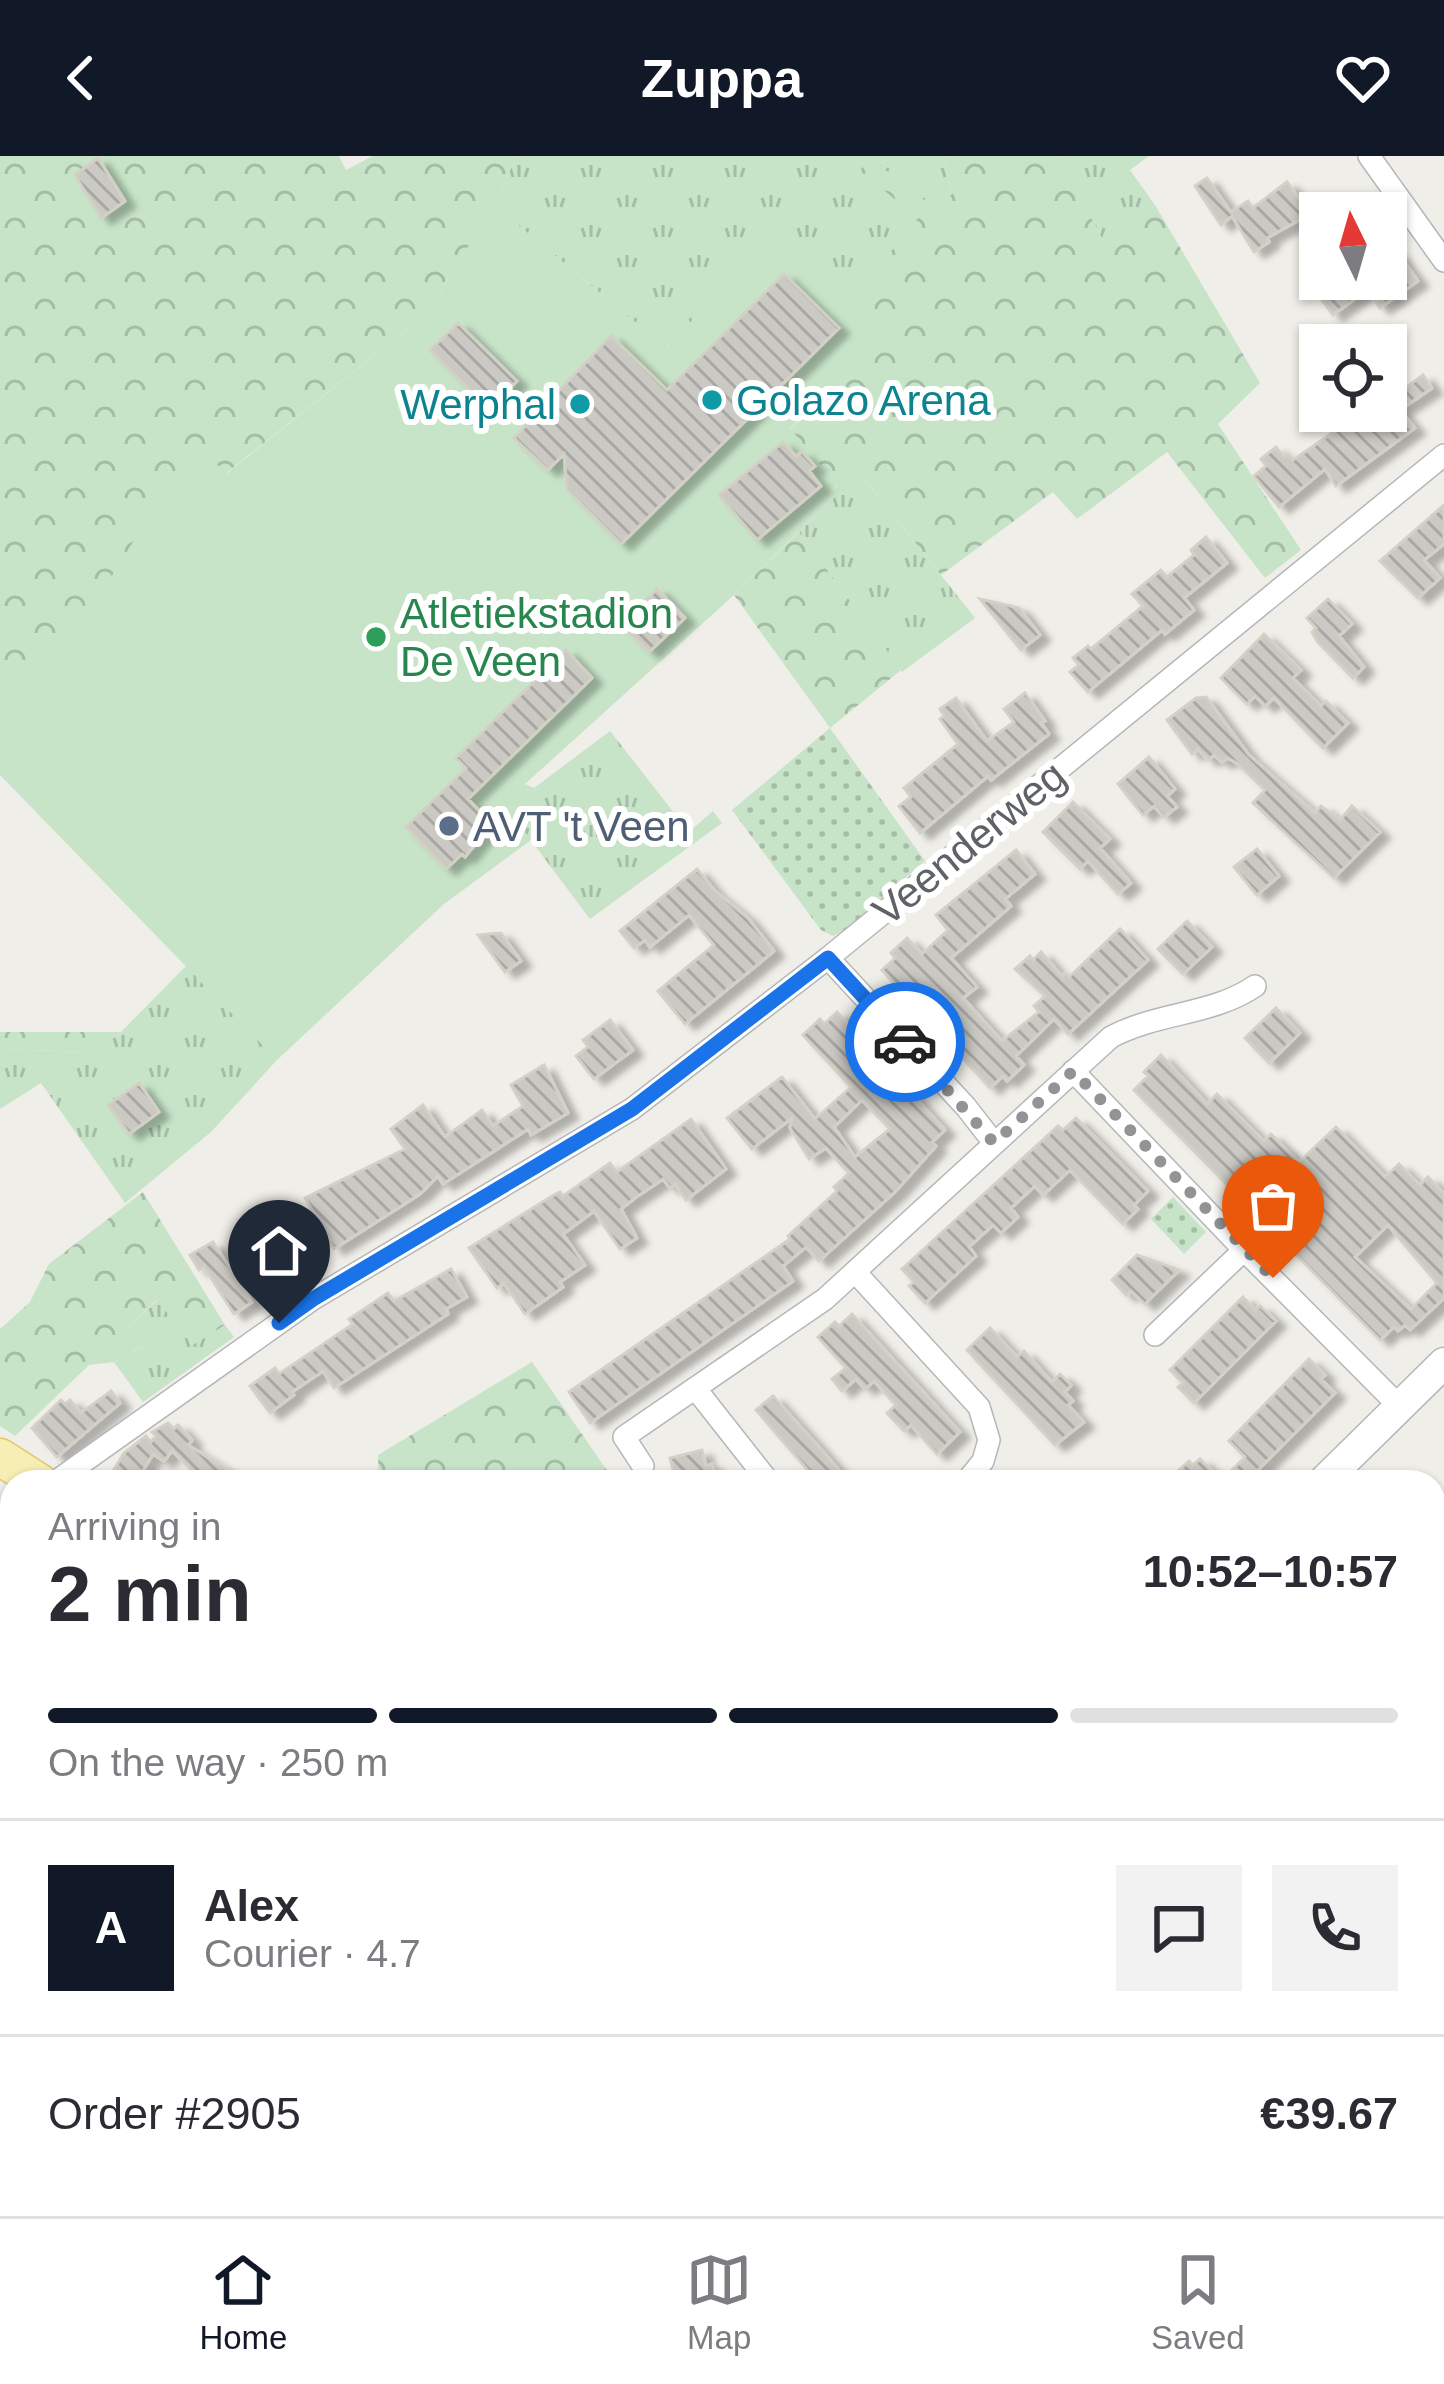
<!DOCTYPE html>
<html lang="en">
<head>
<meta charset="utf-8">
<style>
  :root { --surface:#fff; --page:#f2f2f3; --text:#2b2b33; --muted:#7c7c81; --line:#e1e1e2; --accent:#111827 }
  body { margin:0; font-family:Arial,sans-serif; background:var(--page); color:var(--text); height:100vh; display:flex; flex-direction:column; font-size:45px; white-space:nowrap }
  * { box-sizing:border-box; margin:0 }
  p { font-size:39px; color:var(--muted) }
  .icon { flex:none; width:66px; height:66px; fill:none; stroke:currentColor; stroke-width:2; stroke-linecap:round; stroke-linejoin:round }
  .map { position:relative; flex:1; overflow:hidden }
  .sheet { position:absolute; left:0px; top:1314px; width:1446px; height:747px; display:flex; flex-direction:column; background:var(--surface); border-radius:36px 36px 0 0; box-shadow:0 3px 9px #0004 }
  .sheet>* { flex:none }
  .needle { width:78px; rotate:355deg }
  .fabs { position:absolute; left:1299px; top:36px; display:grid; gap:24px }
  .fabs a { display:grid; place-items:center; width:108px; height:108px; border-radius:0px; background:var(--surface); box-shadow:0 3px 9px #0004; font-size:60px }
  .pin { position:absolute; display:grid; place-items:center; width:102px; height:102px; color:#fff; margin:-123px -51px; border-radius:50% 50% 50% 0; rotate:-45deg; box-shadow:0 0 12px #0007 }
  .pin .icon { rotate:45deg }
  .courier { position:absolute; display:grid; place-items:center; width:120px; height:120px; margin:-60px; border:9px solid #1a73e8; border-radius:50%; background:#fff; color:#222; box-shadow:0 3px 15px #0007 }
  .overview em { font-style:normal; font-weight:700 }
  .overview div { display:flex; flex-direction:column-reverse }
  .overview { display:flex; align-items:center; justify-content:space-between; height:204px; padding:0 48px }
  h1 { font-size:78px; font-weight:700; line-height:90px }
  .bar { display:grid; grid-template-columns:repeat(4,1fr); gap:18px 12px; align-content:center; height:144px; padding:0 48px }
  .bar i { height:15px; border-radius:9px; background:var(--line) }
  .bar .current { background:var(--accent) }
  .bar p { grid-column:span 4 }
  .line { display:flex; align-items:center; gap:30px; padding:0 48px; border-top:3px solid var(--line) }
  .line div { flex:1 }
  .round { display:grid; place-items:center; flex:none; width:126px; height:126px; border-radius:0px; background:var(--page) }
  header { display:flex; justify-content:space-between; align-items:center; height:156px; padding:0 48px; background:var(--accent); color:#fff; font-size:54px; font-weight:700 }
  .tabs { display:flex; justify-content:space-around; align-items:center; height:168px; border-top:3px solid var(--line); background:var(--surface); font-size:33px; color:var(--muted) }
  .tabs a { display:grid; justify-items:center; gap:6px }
  .tabs .current { color:var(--accent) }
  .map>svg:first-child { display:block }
  .grass { fill:url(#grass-tufts) }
  .forest { fill:url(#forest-crowns) }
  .park { fill:url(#park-dots) }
  .pitch { fill:#c7e4c8 }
  .building { fill:url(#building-back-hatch); stroke:#d4d0c6; stroke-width:3; fill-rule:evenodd; filter:url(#shadow) }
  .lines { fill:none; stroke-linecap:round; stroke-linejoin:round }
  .street-casing { stroke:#b4b7ba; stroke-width:24 }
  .secondary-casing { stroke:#b4b6ba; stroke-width:33 }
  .primary-casing { stroke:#e4c56c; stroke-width:39 }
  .street { stroke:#fff; stroke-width:21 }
  .secondary { stroke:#fff; stroke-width:30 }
  .primary { stroke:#f7eeb4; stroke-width:36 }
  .done { stroke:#919394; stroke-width:12; stroke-dasharray:0 21.6 }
  .route { stroke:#1a73e8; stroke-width:15 }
  .culture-dot { fill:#0f9aa8; stroke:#fff; stroke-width:4.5 }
  .leisure-dot { fill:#2e9e5b; stroke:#fff; stroke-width:4.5 }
  .service-dot { fill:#5c6f8a; stroke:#fff; stroke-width:4.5 }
  .labels { text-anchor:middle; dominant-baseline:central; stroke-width:12; stroke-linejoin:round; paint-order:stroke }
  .culture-label { font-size:42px; fill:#0d838f; stroke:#fff; text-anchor:start }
  .leisure-label { font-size:42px; fill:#27864d; stroke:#fff; text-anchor:start }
  .service-label { font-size:42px; fill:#4e5e75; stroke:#fff; text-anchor:start }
  .street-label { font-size:42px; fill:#5f6266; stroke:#fff }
</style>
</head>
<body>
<header><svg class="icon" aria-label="back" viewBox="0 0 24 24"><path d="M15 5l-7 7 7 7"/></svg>Zuppa<svg class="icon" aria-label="heart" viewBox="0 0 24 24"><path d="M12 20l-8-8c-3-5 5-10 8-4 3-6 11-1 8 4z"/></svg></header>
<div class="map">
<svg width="1444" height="2060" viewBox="0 0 1444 2060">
  <defs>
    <pattern id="grass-tufts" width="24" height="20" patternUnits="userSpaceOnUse" patternTransform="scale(3)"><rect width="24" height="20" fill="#c7e4c8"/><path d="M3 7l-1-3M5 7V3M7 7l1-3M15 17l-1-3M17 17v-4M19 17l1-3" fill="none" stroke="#a5bca6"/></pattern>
    <pattern id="forest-crowns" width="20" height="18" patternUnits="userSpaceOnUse" patternTransform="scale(3)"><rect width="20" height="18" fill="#c7e4c8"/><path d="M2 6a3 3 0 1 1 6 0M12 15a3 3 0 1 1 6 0" fill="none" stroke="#a5bca6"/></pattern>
    <pattern id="park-dots" width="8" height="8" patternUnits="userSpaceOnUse" patternTransform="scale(3)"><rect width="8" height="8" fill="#c7e4c8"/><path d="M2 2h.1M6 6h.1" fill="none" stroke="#a5bca6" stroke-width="1.8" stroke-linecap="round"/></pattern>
    <pattern id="building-back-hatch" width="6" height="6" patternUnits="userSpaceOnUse" patternTransform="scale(3)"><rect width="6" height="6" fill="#cbc9c4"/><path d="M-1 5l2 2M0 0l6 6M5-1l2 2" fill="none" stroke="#a8a7a3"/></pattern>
    <filter id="shadow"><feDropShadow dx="10" dy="6" stdDeviation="3" flood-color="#0004"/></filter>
  </defs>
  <rect width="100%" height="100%" fill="#efeee8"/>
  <path class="grass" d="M516,0H944L952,38L933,51L869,2L861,15L919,62L853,142L785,74L665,191L495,50Z
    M1058,0H1149L1130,14L1155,49L1104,86Z
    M863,321L975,462L902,516L799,376L831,344Z
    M610,575L689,676L713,655L722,667L590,763L503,647L525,628L534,632Z
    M187,809L277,904L211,976L125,1047L41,927L0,953V893L89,896L121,876Z
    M158,1144L192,1188L225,1169L234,1181L143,1246L114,1206L142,1191L125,1173Z"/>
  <path class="forest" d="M0,0H339L346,14L373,0H516L495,50L446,124L436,150L225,318L211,304L140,376L109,425L0,559Z
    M944,0H1058L1104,86L1155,49L1260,227L1218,268L1301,394L1265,422L1167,296L1077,363L1053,336L941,419L864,322L831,344L827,339L837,330L790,273L894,184L853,142L918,62L860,15L869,1L933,51L952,38Z
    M799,376L901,514L830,572L734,439Z
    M0,876H121L89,896L0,893Z
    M143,1036L225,1169L193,1189L157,1144L125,1173L143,1190L114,1206L89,1209L15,1280L0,1270V1173L30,1146L49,1108Z
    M532,1206L615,1326H379L378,1299Z
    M1444,1619V1778L1434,1761V1628Z"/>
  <path class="park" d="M830,572L925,705L846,774L833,780L821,774L732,654Z
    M1173,1041L1206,1076L1184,1098L1151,1063Z"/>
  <path class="pitch" d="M495,50L665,191L785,74L895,184L790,272L837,329L828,338L831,344L734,439L504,647L531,684L444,748L277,904L0,619V559L109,425L140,375L212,303L226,318L436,150L446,124Z"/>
  <path class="building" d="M98,2L125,45L101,62L75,19Z
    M1207,22L1231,56L1248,45L1253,52L1287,26L1310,58L1267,82L1269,86L1254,96L1232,60L1221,69L1195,30Z
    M1397,96L1418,125L1380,152L1367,134L1333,159L1319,140L1343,123H1386V103Z
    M784,118L839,172L621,388L567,333L564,298L548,314L514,282L611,180L667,234Z
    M458,167L517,225L489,253L430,194Z
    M1423,219L1432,232L1400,254L1415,272L1336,330L1325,313L1279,351L1254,320L1266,310L1261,303L1276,291L1284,301L1288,298L1293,304L1364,255H1386V237L1391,242Z
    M783,286L796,300L802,296L815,310L809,315L821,330L757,384L719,339Z
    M1444,349V388L1424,404L1440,422L1418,442L1380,405Z
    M1206,381L1227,407L1184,442L1194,454L1165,478L1162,474L1088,536L1070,516L1079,509L1073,502L1088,490L1091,493L1143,450L1132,438L1161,414L1167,421L1194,399L1191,394Z
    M657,433L685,462L649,496L622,468Z
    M980,443L1019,452L1040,479L1021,494Z
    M1328,443L1352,468L1339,480L1364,511L1353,522L1317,485L1312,476L1316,472L1307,462Z
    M1264,478L1301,514L1293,522L1321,550L1326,545L1348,567L1323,592L1274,542L1265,550L1255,540L1247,548L1221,522Z
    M566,494L592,522L468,643L492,668L465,701L462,698L446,713L406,671L466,612L456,602Z
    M1025,537L1045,565L1041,567L1049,578L991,624L988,620L920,677L899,650L911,641L904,632L958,588L940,563L944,560L940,553L956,542L987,585L1014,566L1004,553Z
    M1206,541L1249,599L1315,657L1321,650L1340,664L1352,650L1380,676L1334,722L1253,647L1265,634L1238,608L1228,602L1222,606L1214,599L1208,604L1198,593L1192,598L1167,564L1196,542Z
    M1149,601L1175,633L1167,640L1177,651L1164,661L1154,650L1143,659L1118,628Z
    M1073,646L1110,683L1100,692L1131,727L1118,738L1088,705L1080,713L1043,676Z
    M1257,693L1279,720L1257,739L1234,711Z
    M1016,694L1035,718L1005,743L1011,750L951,802L977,831L963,842L1002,885L1039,856L1034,850L1045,840L1015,813L1030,800L1033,804L1041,796L1062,820L1065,817L1069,821L1120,773L1148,804L1068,878L1054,863L1016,900L1024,909L1007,925L1003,920L990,932L882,814L895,802L891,797L907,782L922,798L948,774L936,759Z
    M697,713L715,735L748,762L774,795L685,868L658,835L714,789L689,759L650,791L645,784L634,792L620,775Z
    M1187,765L1212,791L1183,818L1158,793Z
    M501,777L521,805L505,816L478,779Z
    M1276,852L1300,877L1269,907L1245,882Z
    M837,856L945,974L932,986L936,990L895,1036L819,1105L806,1091L783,1110L793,1125L590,1267L569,1236L790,1083L788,1080L837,1035L834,1031L849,1017L826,992L809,1003L790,972L792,962L752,993L727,962L782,921L815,963L851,931L803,879L820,863L824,868ZM862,944L890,973L855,1001L834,971Z
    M610,864L633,894L594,923L576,900L588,891L583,884Z
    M1161,899L1207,948L1217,938L1264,985L1271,978L1299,1006L1336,971L1385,1021L1399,1008L1420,1029L1428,1021L1444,1038V1142L1410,1174L1405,1169L1398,1175L1394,1171L1380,1184L1268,1070L1280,1058L1259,1036L1246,1048L1134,934L1148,920L1144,916ZM1388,1069L1437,1127L1411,1153L1355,1101Z
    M544,909L568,957L531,979L528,973L443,1028L438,1020L420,1038L334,1093L305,1042L405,993L391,973L423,949L445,981L482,954L493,970L523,950L511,929Z
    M139,927L159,956L129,978L108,949Z
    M1076,962L1148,1035L1134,1049L1138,1053L1123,1068L1070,1014L1043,1039L1035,1030L1011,1052L1018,1061L1001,1077L993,1069L969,1091L976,1100L925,1147L909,1130L914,1126L902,1113L1058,970L1063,974Z
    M691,963L726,1013L686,1044L675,1028L670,1032L663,1023L635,1042L621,1053L637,1082L620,1093L594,1055L563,1078L585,1109L560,1126L563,1131L525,1158L504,1127L497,1132L469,1092L552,1040L560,1036L563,1040L610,1007L617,1016Z
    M285,1074L307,1109L282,1127L259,1091Z
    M213,1086L252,1146L234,1158L204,1111L199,1114L190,1099Z
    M1137,1099L1179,1114L1145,1148L1131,1135L1126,1139L1112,1124Z
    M451,1113L467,1141L446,1153L448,1158L334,1232L323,1215L292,1236L294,1239L270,1257L250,1230L275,1212L279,1218L353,1168L349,1163L388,1137L394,1145Z
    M1243,1141L1255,1154L1260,1150L1276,1165L1194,1247L1178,1231L1183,1227L1170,1214Z
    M852,1158L960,1276L937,1298L911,1269L904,1275L887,1257L896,1249L874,1225L865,1233L856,1223L842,1235L832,1223L846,1212L818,1181L835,1166L839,1170Z
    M990,1172L1017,1201L1024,1195L1052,1226L1060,1218L1071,1229L1065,1236L1073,1245L1068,1249L1084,1266L1055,1289L967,1194Z
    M1309,1203L1325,1219L1321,1223L1335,1237L1246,1326H1166L1189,1305L1193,1309L1200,1303L1222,1324L1245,1301L1229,1285Z
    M111,1235L120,1247L57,1301L32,1272L61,1244L65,1248L70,1244L81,1257Z
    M773,1240L827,1300L849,1326H818L756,1254Z
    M168,1267L174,1273L178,1269L192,1284L188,1289L247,1326H193L197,1319L172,1295L164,1305L153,1298L136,1326H119L110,1320L124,1297L146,1280L151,1286L156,1280L152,1276Z
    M702,1294L706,1310L712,1308L717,1326H666V1320L674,1318L670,1302Z"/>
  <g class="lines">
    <g class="street-casing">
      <path id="street" d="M1369,0L1444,105
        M828,802L966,951L994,987
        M1073,915L1244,1094
        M856,1117L979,1251L989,1284L983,1305L966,1326
        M1155,1179L1244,1094L1400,1251
        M695,1232L769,1326
        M643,1310L624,1281L825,1143L1111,881C1158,856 1213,859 1255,830
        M55,1326L313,1143L632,953L828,802L1444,299
        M1434,1914L1444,1909
        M139,2049L145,2060"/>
    </g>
    <g class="secondary-casing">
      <path id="secondary" d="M1323,1326L1444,1207
        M567,2060L578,2049"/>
    </g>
    <g class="primary-casing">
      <path id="primary" d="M0,1301L39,1326
        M1175,2049L1188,2060
        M1224,2049L1243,2060"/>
    </g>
    <use href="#street" class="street"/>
    <use href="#secondary" class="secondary"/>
    <use href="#primary" class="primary"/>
  </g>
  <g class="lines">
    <path class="done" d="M905,886L994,987L1073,915L1273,1122"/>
    <path class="route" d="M279,1167L313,1143L632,953L828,802L905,886"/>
  </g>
  <g class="culture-dot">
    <circle cx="712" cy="244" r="12"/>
    <circle cx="580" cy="248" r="12"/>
  </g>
  <circle class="leisure-dot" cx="376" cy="481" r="12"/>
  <circle class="service-dot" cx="449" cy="670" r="12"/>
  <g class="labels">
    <g class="culture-label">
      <text x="736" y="244">Golazo Arena</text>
      <text x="556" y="248" text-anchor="end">Werphal</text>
    </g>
    <g class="leisure-label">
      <text x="400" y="457">Atletiekstadion<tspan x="400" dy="48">De Veen</tspan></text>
    </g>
    <g class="service-label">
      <text x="473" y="670">AVT 't Veen</text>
    </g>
    <g class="street-label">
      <text transform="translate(969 687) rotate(-39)">Veenderweg</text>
    </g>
  </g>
</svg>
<div class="fabs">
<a><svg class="needle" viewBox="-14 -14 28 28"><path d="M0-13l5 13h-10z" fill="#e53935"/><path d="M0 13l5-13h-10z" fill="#7c7c81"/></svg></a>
<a><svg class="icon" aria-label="locate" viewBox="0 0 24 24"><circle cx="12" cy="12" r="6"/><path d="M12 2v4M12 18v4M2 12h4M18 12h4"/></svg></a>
</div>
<div class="pin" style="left:1273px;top:1122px;background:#ea580c"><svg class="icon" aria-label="bag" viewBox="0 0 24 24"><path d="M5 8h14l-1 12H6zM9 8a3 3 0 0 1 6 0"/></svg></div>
<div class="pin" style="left:279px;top:1167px;background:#1f2937"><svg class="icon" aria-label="home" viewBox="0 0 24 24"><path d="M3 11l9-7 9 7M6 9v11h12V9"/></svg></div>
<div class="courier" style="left:905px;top:886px"><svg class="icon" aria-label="car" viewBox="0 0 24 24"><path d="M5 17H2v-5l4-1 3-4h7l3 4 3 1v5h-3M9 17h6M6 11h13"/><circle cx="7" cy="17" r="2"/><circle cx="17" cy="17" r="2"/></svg></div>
<section class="sheet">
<div class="overview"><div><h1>2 min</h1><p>Arriving in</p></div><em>10:52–10:57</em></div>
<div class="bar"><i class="current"></i><i class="current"></i><i class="current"></i><i></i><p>On the way · 250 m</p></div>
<div class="line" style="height:216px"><b class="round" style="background:var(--accent);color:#fff">A</b><div><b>Alex</b><p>Courier · 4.7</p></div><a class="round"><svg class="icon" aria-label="chat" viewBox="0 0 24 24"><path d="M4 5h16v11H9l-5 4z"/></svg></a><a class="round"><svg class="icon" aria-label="phone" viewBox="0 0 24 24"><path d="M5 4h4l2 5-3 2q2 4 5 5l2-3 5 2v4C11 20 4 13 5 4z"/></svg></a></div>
<div class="line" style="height:156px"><div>Order #2905</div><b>€39.67</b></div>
</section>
</div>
<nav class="tabs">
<a class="current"><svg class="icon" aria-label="home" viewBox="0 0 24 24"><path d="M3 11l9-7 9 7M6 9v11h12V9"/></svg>Home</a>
<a><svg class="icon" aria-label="map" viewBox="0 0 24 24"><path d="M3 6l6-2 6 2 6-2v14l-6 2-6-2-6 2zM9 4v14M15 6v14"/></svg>Map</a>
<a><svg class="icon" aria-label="saved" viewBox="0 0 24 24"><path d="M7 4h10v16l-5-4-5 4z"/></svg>Saved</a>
</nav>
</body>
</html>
